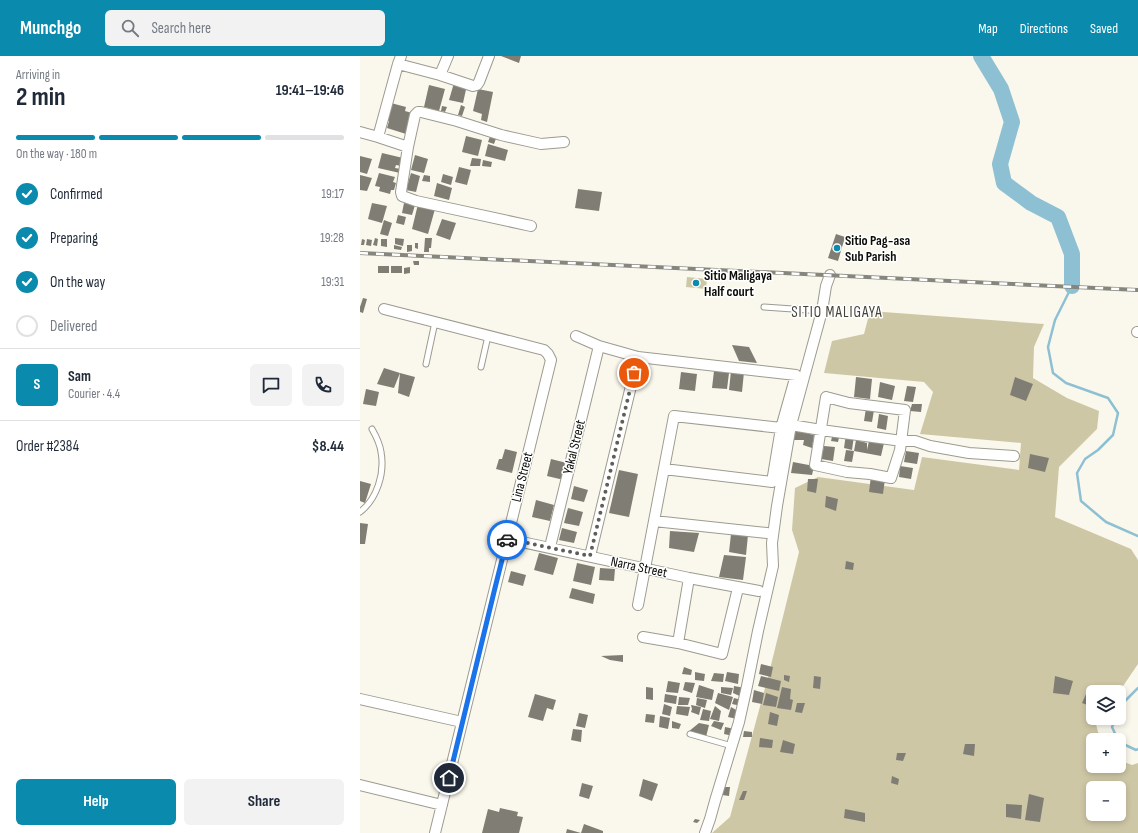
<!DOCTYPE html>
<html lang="en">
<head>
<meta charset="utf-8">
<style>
  :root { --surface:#fff; --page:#f2f2f3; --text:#1f2937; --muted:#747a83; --line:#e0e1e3; --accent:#0a8aac }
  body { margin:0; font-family:"Sofia Sans Condensed",sans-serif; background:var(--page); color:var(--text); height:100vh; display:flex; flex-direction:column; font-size:15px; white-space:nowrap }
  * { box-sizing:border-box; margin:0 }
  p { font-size:13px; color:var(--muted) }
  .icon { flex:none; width:22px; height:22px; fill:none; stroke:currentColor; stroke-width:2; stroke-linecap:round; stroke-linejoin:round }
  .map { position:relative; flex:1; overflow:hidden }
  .details { display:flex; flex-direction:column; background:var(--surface); width:360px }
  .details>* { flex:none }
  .buttons { position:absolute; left:726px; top:629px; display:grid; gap:8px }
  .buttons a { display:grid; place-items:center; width:40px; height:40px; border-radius:6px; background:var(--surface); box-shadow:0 2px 6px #0003; font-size:20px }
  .pin { position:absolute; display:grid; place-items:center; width:34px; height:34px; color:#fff; margin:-17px; border:2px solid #fff; border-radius:50%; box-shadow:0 1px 4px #0007 }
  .courier { position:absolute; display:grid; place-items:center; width:40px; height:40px; margin:-20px; border:3px solid #1a73e8; border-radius:50%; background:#fff; color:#222; box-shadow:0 1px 5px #0007 }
  .head em { font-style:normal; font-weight:700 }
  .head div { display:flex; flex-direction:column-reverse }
  .head { display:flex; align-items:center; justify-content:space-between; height:68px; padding:0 16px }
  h1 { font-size:26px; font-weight:700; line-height:30px }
  .bar { display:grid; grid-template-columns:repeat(4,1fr); gap:6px 4px; align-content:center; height:48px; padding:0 16px }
  .bar i { height:5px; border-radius:3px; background:var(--line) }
  .bar .current { background:var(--accent) }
  .bar p { grid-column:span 4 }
  .line { display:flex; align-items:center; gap:10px; padding:0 16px; border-top:1px solid var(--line) }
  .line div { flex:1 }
  .round { display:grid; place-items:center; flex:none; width:42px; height:42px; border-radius:6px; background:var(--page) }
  ol { padding:0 16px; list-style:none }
  li { display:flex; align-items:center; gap:12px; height:44px }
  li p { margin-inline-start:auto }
  li .icon { padding:4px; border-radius:50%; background:var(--accent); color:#fff; stroke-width:4 }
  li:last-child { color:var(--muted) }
  li i { width:22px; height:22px; border:2px solid var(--line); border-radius:50% }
  .button { display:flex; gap:8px; margin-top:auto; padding:8px 16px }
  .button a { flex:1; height:46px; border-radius:6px; background:var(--accent); color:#fff; font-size:16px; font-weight:700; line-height:46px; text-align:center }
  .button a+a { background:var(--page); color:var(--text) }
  header { display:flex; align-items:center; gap:24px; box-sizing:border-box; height:56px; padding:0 20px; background:var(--accent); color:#fff }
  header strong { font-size:19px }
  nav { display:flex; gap:22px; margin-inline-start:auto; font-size:14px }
  .search { width:280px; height:36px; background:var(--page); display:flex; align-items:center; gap:10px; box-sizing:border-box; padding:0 14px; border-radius:6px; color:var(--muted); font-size:15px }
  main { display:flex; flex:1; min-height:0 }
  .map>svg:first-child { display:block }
  .green { fill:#cec7a6; fill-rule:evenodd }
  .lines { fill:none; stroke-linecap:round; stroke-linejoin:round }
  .stream { stroke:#8ec0d3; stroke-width:2.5 }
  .river { stroke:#8ec0d3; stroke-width:16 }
  .building { fill:#807e74 }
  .service-casing { stroke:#9d9b90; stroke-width:7 }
  .minor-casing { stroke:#9d9b90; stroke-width:12 }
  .service { stroke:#fff; stroke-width:5 }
  .minor { stroke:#fff; stroke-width:10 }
  .rail-casing { stroke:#87867e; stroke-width:4 }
  .rail { stroke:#fff; stroke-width:2.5; stroke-dasharray:8; stroke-linecap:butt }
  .done { stroke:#5f5f58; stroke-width:4; stroke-dasharray:0 7.2 }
  .route { stroke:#1a73e8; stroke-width:5 }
  .poi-dot { fill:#0a8aac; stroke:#fff; stroke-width:1.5 }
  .labels { text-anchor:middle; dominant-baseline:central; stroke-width:3; stroke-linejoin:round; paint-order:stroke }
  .poi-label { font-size:14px; font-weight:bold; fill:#0c0c08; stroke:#fff; text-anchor:start }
  .street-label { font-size:14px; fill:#0c0c08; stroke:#fff }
  .neighbourhood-label { font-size:15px; letter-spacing:1px; fill:#444239; stroke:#fff }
</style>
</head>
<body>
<header>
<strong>Munchgo</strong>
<div class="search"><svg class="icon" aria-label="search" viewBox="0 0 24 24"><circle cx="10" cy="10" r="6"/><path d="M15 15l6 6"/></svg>Search here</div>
<nav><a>Map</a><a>Directions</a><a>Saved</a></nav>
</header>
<main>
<section class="details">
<div class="head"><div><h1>2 min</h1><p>Arriving in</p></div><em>19:41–19:46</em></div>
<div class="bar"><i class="current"></i><i class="current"></i><i class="current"></i><i></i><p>On the way · 180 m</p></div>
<ol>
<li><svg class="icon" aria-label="check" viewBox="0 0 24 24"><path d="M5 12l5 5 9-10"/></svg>Confirmed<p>19:17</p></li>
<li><svg class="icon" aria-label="check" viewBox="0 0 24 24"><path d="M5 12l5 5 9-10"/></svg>Preparing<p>19:28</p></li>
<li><svg class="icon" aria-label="check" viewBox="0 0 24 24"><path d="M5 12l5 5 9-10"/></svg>On the way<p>19:31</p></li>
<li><i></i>Delivered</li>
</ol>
<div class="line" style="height:72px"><b class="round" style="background:var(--accent);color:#fff">S</b><div><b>Sam</b><p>Courier · 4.4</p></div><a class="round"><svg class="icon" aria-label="chat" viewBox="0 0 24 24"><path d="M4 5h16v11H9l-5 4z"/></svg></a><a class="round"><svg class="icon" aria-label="phone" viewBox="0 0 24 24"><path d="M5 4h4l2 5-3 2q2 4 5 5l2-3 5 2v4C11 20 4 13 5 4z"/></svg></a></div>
<div class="line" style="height:52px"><div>Order #2384</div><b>$8.44</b></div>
<div class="button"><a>Help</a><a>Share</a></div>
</section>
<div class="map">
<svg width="778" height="777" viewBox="0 0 778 777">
  <rect width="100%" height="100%" fill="#faf8ec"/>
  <path class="green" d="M327,221L347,223L346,233L326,231Z
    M510,255L684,268L674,291L673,322L707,342L739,355L737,373L699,411L695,461L771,493L778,504V608L759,636H733V662H740L736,668L740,684H733V710H759V704L772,709L778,707V777H352L370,761L408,621L439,496L432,474L435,432L458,421L554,434L562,401L659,414L661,387L560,378L573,336L564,326L464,317L472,285L504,278ZM733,732H759V758H733Z"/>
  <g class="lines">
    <path class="stream" d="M712,230L695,264L688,291L693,317L706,327L748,342L758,357L753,379L738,394L725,403L717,417L721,445L746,466L778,480
      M759,655L763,647L778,632
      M756,662L752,671L758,684
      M759,686L776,694L778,693"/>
    <path class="river" d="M621,0L641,33L652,66L640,108L644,127L671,147L698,161L712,198V230"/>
  </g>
  <path class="building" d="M141,0H161L159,7Z
    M94,27L107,29L103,47L89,44Z
    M69,29L85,33L79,55L64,51Z
    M118,33L133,36L127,66L121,64L122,58L113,55Z
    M31,47L46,51L45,55L52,57L46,78L27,72L29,65L26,64Z
    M101,49L105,51L102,60L98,59Z
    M82,50L87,51L85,56L81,55Z
    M131,78L137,80L134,88L128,86Z
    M106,80L122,84L118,100L102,96Z
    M128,88L148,94L145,105L125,100Z
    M22,97L43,102L41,110L36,109L35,112L41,113L40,117L18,112Z
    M55,99L68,103L64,117L51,114Z
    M0,100L12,103L7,118L0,116Z
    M112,102L121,103L120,110H110Z
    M123,104L132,106L131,111L122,110Z
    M99,111L111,114L107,129L95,126Z
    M19,117L35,121L33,126L36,127L34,134H31L30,138L19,135L20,131L15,130Z
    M51,117L60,120L56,136L46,134Z
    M83,118L93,121L91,129L81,126Z
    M0,119L12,122L7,135L0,134Z
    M64,119L70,120V126L62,125Z
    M77,127L92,132L89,144L74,140Z
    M218,133L242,136L239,155L215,152Z
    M12,147L27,150L22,167L8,163Z
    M44,147L55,149L52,159L42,157Z
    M58,148L75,153L68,178L52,173Z
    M38,159L46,161L44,169L36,167Z
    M82,163L96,167L90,184L76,179Z
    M24,164L32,167L28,180L20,178Z
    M476,178L485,181L478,205L468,202Z
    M15,182L18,183L17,190L13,189Z
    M35,182L44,183L43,190L35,188Z
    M65,182H72L71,192H69V196H64Z
    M2,183L5,184L4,189H1Z
    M7,183L12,184L11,190L6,189Z
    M21,183H27V191L21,190Z
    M55,187H58V193L55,192Z
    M34,189L42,191L41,194L34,193Z
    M47,189H52V195L47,196Z
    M53,205H59V209H54Z
    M18,210H29V217H18Z
    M31,210H42V217H31Z
    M50,211V217L44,218V212Z
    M3,242L7,243L3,257L0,256V251Z
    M372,289L389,291L397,307L379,305Z
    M24,312L40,317L34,332L17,328Z
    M354,315L369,317L367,333L352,332Z
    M371,315L384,316L382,336L369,334Z
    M321,316L337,318L335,335L319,333Z
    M40,317L55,321L49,341L38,337Z
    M496,321L512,323L510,343L494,341Z
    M655,321L673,328L666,345L650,339Z
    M520,326L535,330L532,344L518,341Z
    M547,330L556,331L553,346L544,345Z
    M6,333L19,336L16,350L3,348Z
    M552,348H562L561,356L550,355Z
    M506,352L514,354L512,366L504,365Z
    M519,358L528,360L526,374L517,372Z
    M435,373H446V377L454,379L452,392L443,389L444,384H433Z
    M473,377H480L478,386L471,385Z
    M486,378L494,380L492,394L484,392Z
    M496,384L507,387V394L509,385L524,387L521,400L494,395Z
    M464,390L475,391L473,405L461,403Z
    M145,393L157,396L152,417L136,413L139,403H142Z
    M486,394L494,395L492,406L484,405Z
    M546,395L559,397L557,408L544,406Z
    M670,398L689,402L685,416L668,412Z
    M191,403L207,407L204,424L187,420Z
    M433,406L454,410L452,419L431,417Z
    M540,410L553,412L551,423L539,421Z
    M259,414L278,418L269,461L249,457Z
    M511,420L525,423L523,438L509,436Z
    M448,423H458L456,437L447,435Z
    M0,425L11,428L5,447L0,445Z
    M214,430L228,434L224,446L211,443Z
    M466,440L478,443L476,455L465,451Z
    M176,444L194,449L190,465L172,461Z
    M208,452L223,456L219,470L204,467Z
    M0,467L8,468L5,488H0Z
    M202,472L217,476L214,487L199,484Z
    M310,475L339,477L334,496L309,492Z
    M371,478L388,479L386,499L369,496Z
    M179,497L198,502L193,519L174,514Z
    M364,499L386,501L383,524L359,521Z
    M486,505L494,507L493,514L485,513Z
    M217,507L235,511L231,529L213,525Z
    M240,512L255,513L254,525L239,524Z
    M151,515L166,519L163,530L148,526Z
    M212,532L235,538L233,548L209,542Z
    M263,599V606L250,604L241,600Z
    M401,608L413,611L411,621L399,618Z
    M324,611L332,614L331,619L322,618Z
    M335,616L345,618L344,625L335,624Z
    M367,616L379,618L378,628L365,625Z
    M354,617L364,618L363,626L351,625Z
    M424,619L430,620L429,626L424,624Z
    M401,620L421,625L419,635L398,630Z
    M454,620L461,621L460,633L453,632Z
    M695,620L713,625L709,639L693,637Z
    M308,625L320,627L318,637L306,636Z
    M325,626L335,627L332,637L323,634Z
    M339,629L354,634L352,644L336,641Z
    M374,630L385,632L384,642L373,637Z
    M286,631L293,632V644L286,643Z
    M361,631L373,632L371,639L361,637Z
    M422,631L431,633L430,643L433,644L431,654L417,652Z
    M394,634L404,637L402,648L392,646Z
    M727,636L733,638V651L722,647Z
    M358,637L373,641L369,654L355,647Z
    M406,637L418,641L416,651L403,649Z
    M175,638L196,644L193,654L187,652L183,665L168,661Z
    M305,638L317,640L316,648L304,646Z
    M319,641L330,642L328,649H318Z
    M337,642L347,644L345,652L336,649Z
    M374,642L382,644L381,650L372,648Z
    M437,647H445L442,657L435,656Z
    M304,648L312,651L310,660L302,658Z
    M331,649L341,651L339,659L331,656L332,653Z
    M317,650L330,651L328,660L316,658Z
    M355,650L361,655L359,665L350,663Z
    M371,651L378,655L377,663L368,661Z
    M343,653L351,655L349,665L340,664Z
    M410,656L419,659L417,670L408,668Z
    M219,657L228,659L225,672L216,670Z
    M286,658L295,659L294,667L285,666Z
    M300,660L310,662L308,673L299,671Z
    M312,665L321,668L319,673L312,672Z
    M354,665L364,667L361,674L351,670Z
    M339,667L349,669L346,681L328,676Z
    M365,671L375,673L373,680L364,678Z
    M213,673L222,674L221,686L211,684Z
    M384,675L392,676V681H383Z
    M400,682L413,684L412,692L399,691Z
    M423,684L435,688L433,698L420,696Z
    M605,688H615L614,700L603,698Z
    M537,697H546L543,705L536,704Z
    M532,720L539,723L538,729L531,727Z
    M283,723L298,728L292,745L279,740Z
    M222,727L233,730L229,743L219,740Z
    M364,731H370L369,740L362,739Z
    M383,735H387L384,744H379Z
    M669,738L684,742L680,766L665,764Z
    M646,748L662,749L661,763L646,761Z
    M140,752L158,756L157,760L163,761L159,777H122L128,753L139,756Z
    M485,753L505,757V766L484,762Z
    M335,763L340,764L337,767L333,766Z
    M224,768L243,775V777H206L207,773L221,777Z"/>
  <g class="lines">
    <g class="service-casing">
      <path id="service" d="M404,251L462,255
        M66,308L75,266
        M121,311L128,280
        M0,456C17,443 25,417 21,396C20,388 16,380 12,373
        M330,678L372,690"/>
    </g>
    <g class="minor-casing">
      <path id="minor" d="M38,8L80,19L113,30L117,29L119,26L129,0
        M80,19L88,0
        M0,76L18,81L48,91
        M18,81L38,8L41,0
        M171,170L56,145L42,140L41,136L48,91L55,59L58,56H61L97,65L141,79L181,88L204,86
        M24,253L184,294L188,298L191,304L75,777
        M777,276H778
        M216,280L239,290L278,301L436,319L421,372L412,426L304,413
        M466,341L489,347L545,354L540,394L531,422L510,418L487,416L455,409Z
        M431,369L461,374L542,385H555L570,390L609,397L654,400
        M294,465L407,477
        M148,483L329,522L399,535
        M190,491L239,290
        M230,500L278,301
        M278,549L314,360L421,372
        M283,581L318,587L362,598L378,532
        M318,587L329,522
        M0,643L102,666
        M0,729L82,749
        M345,777L350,763L355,745L379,666L387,630L398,575L413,510L412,487L417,450L431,369L462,255L466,230L470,219"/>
    </g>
    <use href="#service" class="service"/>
    <use href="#minor" class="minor"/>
    <g class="rail-casing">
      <path id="rail" d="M0,197L778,234"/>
    </g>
    <use href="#rail" class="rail"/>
  </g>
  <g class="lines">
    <path class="done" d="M147,484L148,483L230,500L274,317"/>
    <path class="route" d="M89,722C108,642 127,563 147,484"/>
  </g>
  <g class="poi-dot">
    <circle cx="477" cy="192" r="4"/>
    <circle cx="336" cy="227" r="4"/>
  </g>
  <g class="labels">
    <g class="poi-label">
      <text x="485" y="184">Sitio Pag-asa<tspan x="485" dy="16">Sub Parish</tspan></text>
      <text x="344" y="219">Sitio Maligaya<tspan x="344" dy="16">Half court</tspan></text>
    </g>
    <g class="street-label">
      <text transform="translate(214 391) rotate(-76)">Yakal Street</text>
      <text transform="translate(162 421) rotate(-76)">Lina Street</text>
      <text transform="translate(279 511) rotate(12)">Narra Street</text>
    </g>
    <g class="neighbourhood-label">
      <text x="477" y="256">SITIO MALIGAYA</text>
    </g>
  </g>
</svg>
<div class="buttons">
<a><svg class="icon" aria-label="layers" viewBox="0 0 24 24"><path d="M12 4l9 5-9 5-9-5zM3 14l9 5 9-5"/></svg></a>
<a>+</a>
<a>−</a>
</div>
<div class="pin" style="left:274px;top:317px;background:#ea580c"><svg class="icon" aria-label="bag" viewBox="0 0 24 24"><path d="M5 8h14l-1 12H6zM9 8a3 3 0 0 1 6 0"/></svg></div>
<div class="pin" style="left:89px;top:722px;background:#1f2937"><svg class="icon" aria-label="home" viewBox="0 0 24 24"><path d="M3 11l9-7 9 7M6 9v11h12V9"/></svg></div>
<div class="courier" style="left:147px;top:484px"><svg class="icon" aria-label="car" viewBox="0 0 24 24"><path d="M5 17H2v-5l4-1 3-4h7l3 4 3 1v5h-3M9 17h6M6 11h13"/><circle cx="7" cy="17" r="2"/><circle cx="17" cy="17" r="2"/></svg></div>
</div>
</main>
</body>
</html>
